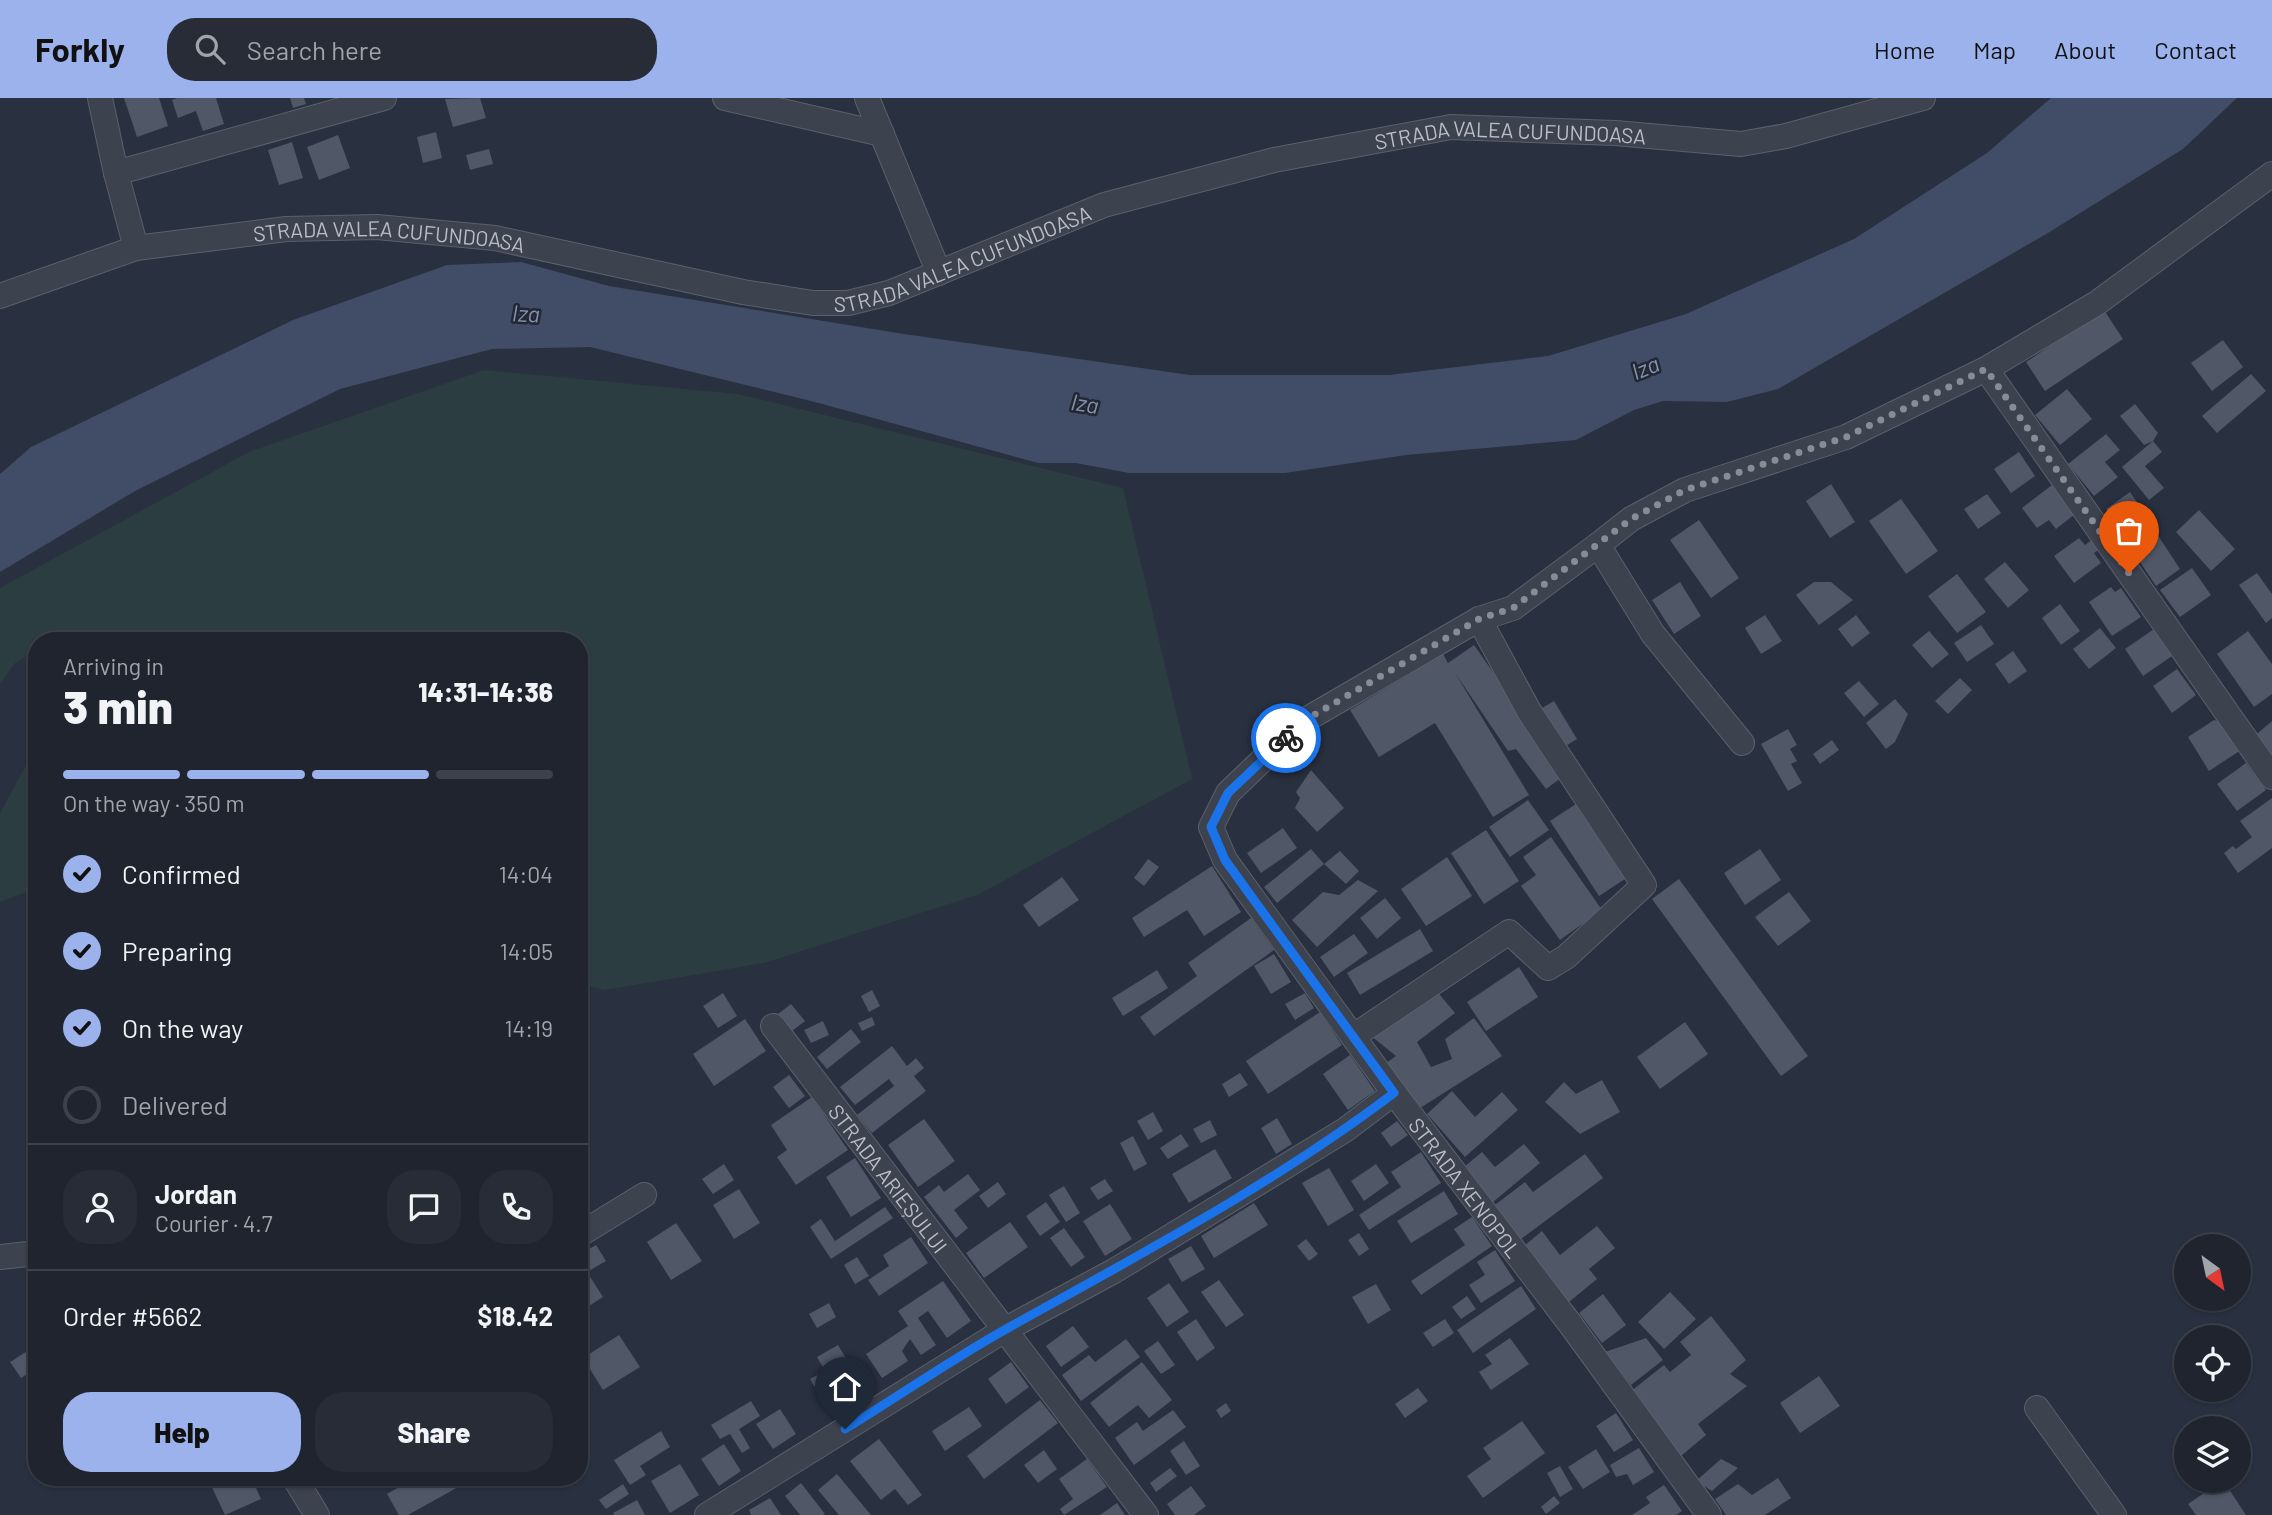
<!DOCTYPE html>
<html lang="en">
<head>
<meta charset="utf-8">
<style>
  :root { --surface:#1f242f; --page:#272c37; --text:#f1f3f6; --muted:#a1a4aa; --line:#3c414b; --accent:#9bb2ed }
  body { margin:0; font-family:Barlow,sans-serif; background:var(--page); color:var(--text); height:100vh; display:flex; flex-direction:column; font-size:26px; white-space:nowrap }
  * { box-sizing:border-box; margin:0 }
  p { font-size:23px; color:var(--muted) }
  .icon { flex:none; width:38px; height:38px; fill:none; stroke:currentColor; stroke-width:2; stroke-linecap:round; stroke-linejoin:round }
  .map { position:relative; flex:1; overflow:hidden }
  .details { position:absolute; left:28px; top:534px; width:560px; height:854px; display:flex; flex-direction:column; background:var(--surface); border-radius:28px; box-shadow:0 2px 5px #0004,0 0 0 2px var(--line) }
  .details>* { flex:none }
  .needle { width:46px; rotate:147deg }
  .fabs { position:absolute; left:2174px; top:1136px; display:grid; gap:14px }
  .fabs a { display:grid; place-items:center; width:77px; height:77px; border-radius:50%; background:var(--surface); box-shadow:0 2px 5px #0004,0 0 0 2px var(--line); font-size:35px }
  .pin { position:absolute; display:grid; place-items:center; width:60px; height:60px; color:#fff; margin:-72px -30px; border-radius:50% 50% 50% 0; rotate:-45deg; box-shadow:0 0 7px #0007 }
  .pin .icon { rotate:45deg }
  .courier { position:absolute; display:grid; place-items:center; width:70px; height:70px; margin:-35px; border:5px solid #1a73e8; border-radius:50%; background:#fff; color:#222; box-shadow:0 2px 9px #0007 }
  .overview em { font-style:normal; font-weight:800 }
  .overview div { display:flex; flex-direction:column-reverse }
  .overview { display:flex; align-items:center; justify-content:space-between; height:119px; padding:0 35px }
  h1 { font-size:46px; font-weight:800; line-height:52px }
  .bar { display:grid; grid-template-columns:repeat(4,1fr); gap:10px 7px; align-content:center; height:84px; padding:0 35px }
  .bar i { height:9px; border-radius:5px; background:var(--line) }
  .bar .selected { background:var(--accent) }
  .bar p { grid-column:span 4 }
  .line { display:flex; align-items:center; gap:18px; padding:0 35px; border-top:2px solid var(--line) }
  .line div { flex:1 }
  .round { display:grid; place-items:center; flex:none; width:74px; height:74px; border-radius:28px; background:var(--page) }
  ol { padding:0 35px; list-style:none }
  li { display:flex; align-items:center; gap:21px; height:77px }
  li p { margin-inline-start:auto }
  li .icon { padding:7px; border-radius:50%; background:var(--accent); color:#111; stroke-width:4 }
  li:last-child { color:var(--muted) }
  li i { width:38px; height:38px; border:4px solid var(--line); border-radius:50% }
  .button { display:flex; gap:14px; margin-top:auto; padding:14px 35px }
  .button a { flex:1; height:80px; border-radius:28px; background:var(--accent); color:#111; font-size:28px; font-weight:800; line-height:80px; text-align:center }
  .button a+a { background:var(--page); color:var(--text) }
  header { display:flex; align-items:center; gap:42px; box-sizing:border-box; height:98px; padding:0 35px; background:var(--accent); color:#111 }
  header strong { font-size:33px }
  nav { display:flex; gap:38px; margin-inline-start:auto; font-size:24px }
  .search { width:490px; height:63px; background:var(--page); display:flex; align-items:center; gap:18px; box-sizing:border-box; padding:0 24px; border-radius:28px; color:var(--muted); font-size:26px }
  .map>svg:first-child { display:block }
  .green { fill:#2c3d41 }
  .water { fill:#414c66 }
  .building { fill:#505767 }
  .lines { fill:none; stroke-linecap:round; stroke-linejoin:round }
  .minor-casing { stroke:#5b606c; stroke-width:26 }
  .minor { stroke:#3d424f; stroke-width:24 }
  .done { stroke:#878c99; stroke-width:7; stroke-dasharray:0 12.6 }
  .route { stroke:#1a73e8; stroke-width:9 }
  .labels { text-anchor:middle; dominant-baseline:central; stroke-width:5; stroke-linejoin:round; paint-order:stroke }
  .street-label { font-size:21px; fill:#babec9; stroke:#222734 }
  .water-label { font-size:23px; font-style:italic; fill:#8591ad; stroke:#222734 }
</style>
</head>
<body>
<header>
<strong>Forkly</strong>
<div class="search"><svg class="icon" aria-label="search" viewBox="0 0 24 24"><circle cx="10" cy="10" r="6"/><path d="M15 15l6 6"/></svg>Search here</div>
<nav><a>Home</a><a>Map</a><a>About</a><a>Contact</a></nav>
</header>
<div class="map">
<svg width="2272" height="1417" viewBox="0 0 2272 1417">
  <rect width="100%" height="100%" fill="#29303f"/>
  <path class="green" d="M484,272L738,296L1123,390L1192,681L977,797L764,865L604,892L579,885V542H71L69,534L54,542H37V552L15,565L0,586V490L249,354Z
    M37,647V790L0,804V715Z"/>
  <path class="water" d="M2051,0H2237L2183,51L2048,135L1778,291L1727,304L1663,303L1634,312L1576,342L1406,357L1285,375H1129L1076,365H1038L815,304L590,249L492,251L340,291L135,393L0,474V376L31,349L293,222L447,167L521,164L609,188L904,236L1190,277H1389L1548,258L1686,216L1854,141L1987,55Z"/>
  <path class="building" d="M124,0H159L168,28L137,39Z
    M177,0H216L224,26L203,33L196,13L178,20L172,2Z
    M290,0H304L306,6L293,10Z
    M480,0L486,20L453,29L445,1Z
    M436,34L442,60L423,65L417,39Z
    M338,37L350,70L319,82L307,49Z
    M292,44L303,80L279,87L268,52Z
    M489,51L493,66L470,72L466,57Z
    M2104,212L2123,241L2045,293L2026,264Z
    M2223,242L2243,269L2212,293L2191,265Z
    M2251,276L2266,293L2217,335L2202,318Z
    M2067,291L2092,321L2060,347L2035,317Z
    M2135,306L2158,335L2153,343L2144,347L2120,318Z
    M2106,336L2120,352L2105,364L2118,379L2094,398L2068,366Z
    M2153,343L2162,354L2145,368L2164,390L2149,402L2122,369Z
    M2019,354L2035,378L2011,395L1994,371Z
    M1831,386L1855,424L1830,440L1806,403Z
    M2052,387L2075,416L2056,431L2049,422L2037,430L2022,410Z
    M2130,394L2154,429L2129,446L2106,411Z
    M1987,396L2001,415L1978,431L1964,411Z
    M1901,401L1938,453L1906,476L1869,423Z
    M2199,412L2235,451L2211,473L2176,434Z
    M1699,422L1739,480L1711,500L1670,442Z
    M2157,436L2180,471L2156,488L2132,452Z
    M2079,440L2085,447L2093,441L2100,451L2094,455L2101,465L2074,485L2054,458Z
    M2005,464L2029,492L2008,510L1984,481Z
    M2192,470L2211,497L2180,519L2160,492Z
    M2257,475L2272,496V520L2266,525L2239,487Z
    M1957,476L1986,514L1957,535L1928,498Z
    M1680,484L1701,518L1674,536L1652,502Z
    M1814,484H1831L1853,502L1819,527L1796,497Z
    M2111,489L2115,494L2121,490L2141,519L2112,538L2089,504Z
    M2060,506L2080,533L2061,547L2042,520Z
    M1765,517L1782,543L1761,556L1745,530Z
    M1856,517L1870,535L1852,549L1838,531Z
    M1981,527L1994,546L1967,564L1954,545Z
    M2100,530L2116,550L2089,571L2073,551Z
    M2154,531L2172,558L2143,578L2125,551Z
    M1929,533L1949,556L1932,570L1912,547Z
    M2248,533L2272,566V596L2254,609L2217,556Z
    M1474,547L1565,677L1546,691L1516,651L1508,653L1455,575L1529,697L1493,719L1435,625L1379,659L1350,612L1443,556L1448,565Z
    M2013,553L2027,573L2009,586L1995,566Z
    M2177,571L2196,597L2172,615L2153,588Z
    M1960,580L1972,592L1948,616L1935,603Z
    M1859,583L1879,606L1864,619L1844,595Z
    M1895,601L1908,616L1895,644L1886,651L1866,625Z
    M1554,603L1577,641L1559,652L1537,613Z
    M2214,622L2223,625L2241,652L2209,673L2188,639Z
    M2272,623V666L2251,641Z
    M1788,631L1797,647L1790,651L1797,663L1791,666L1802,685L1788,693L1761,646Z
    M1832,642L1839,652L1820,666L1813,656Z
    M2246,665L2266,692L2237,713L2217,686Z
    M1311,672L1344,710L1317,734L1295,710L1300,700L1296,694Z
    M2272,700V750L2238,775L2224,755L2233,748L2236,751L2252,739L2240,723Z
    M1528,702L1549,732L1510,759L1489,729Z
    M1579,704L1628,779L1599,798L1550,723Z
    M1283,730L1297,750L1261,775L1247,755Z
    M1486,732L1519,783L1484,806L1451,755Z
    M1551,739L1602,812L1560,842L1521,788L1536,777L1523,759Z
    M1311,751L1324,766L1340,753L1359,773L1346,786L1324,766L1277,805L1264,789Z
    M1760,751L1781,782L1745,807L1724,775Z
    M1447,759L1472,798L1426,828L1401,791Z
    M1148,761L1159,769L1144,788L1134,780Z
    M1212,768L1241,814L1204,838L1187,812L1144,839L1132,820Z
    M1062,779L1079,802L1039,829L1023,807Z
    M1679,781L1808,958L1781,978L1652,801Z
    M1358,782L1378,793L1317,849L1292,822L1323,794L1339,797Z
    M1789,794L1811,823L1778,848L1755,819Z
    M1385,800L1401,820L1377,841L1360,820Z
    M1251,820L1274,852L1154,938L1140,919L1197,878L1188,865Z
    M1420,831L1433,853L1360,897L1347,875Z
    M1354,836L1368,855L1334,879L1320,859Z
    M1274,856L1291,884L1271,896L1254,868Z
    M1519,869L1538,899L1486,933L1467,904Z
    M1157,872L1168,890L1123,918L1112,900Z
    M1435,891L1455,915L1417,944L1431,969L1452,961L1445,941L1474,920L1502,958L1417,1012L1385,966L1396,958L1370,937Z
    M872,892L880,908L869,914L861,898Z
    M723,895L737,918L718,930L703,908Z
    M1305,895L1314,910L1295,922L1285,906Z
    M791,906L805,923L792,933L778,916Z
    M1320,914L1342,947L1268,996L1246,963Z
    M872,919L875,927L862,933L858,925Z
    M745,921L766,953L714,988L693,956Z
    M823,923L829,937L811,945L804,932Z
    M1685,924L1708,956L1660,991L1637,959Z
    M851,931L861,944L827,971L817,959Z
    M892,948L907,968L916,960L924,970L914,978L926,993L872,1035L857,1017L894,988L889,981L855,1007L840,989Z
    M1350,957L1375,993L1348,1012L1323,976Z
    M1240,975L1248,987L1229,999L1222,986Z
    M789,977L805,998L789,1010L773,989Z
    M1602,982L1620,1014L1580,1036L1545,1004L1564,984L1576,996Z
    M1452,993L1475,1019L1502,994L1518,1012L1465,1059L1427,1016Z
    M812,999L848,1052L796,1087L777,1059L787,1052L771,1027Z
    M1153,1014L1163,1033L1148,1042L1137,1023Z
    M1277,1020L1292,1046L1276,1056L1261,1030Z
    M924,1021L955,1063L918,1089L888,1047Z
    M1210,1022L1217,1037L1201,1045L1193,1031Z
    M1397,1023L1408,1037L1391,1049L1381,1035Z
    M1181,1036L1189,1048L1168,1061L1160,1050Z
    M1133,1038L1147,1066L1134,1073L1120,1045Z
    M1524,1046L1540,1065L1493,1104L1464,1069L1482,1054L1495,1069Z
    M1215,1051L1232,1080L1189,1105L1172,1076Z
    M1421,1054L1441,1085L1369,1132L1359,1117L1401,1089L1391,1074Z
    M1585,1056L1603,1080L1521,1141L1495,1107L1525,1084L1533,1094Z
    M855,1060L881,1100L851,1119L826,1079Z
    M724,1066L734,1082L713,1096L702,1081Z
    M1376,1066L1389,1085L1364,1103L1351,1083Z
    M1329,1070L1354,1112L1328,1128L1302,1085Z
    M968,1076L980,1092L954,1112L968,1130L956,1140L924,1099L939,1087L944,1094Z
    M1105,1081L1113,1093L1098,1102L1090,1090Z
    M998,1084L1006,1096L988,1110L979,1098Z
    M1064,1088L1080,1115L1066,1124L1049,1097Z
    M739,1091L760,1125L734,1141L713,1107Z
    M1444,1093L1458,1116L1411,1145L1397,1123Z
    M1046,1104L1060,1124L1040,1138L1026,1118Z
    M1254,1105L1268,1127L1214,1160L1201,1138Z
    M1110,1106L1132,1141L1105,1158L1083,1123Z
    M885,1109L893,1120L831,1161L810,1129L821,1121L835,1143Z
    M1472,1119L1492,1148L1421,1197L1411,1183L1465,1147L1454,1131Z
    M1010,1124L1028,1149L984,1180L966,1155Z
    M676,1125L702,1163L671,1182L647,1144Z
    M1597,1128L1615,1150L1589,1171L1597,1181L1569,1204L1524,1148L1542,1133L1560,1157Z
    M1064,1130L1085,1159L1071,1169L1050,1140Z
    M1359,1135L1369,1151L1359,1158L1348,1142Z
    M911,1139L928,1165L879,1198L868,1182L889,1168L883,1157Z
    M1306,1141L1318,1156L1309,1163L1297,1148Z
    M596,1147L606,1163L587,1174L603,1199L581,1213L579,1157Z
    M1191,1148L1205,1171L1182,1184L1168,1161Z
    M1495,1152L1515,1183L1481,1205L1469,1187L1485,1177L1477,1164Z
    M857,1159L869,1178L855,1186L844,1167Z
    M1219,1182L1244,1217L1226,1229L1201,1194Z
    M943,1183L971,1223L947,1240L928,1213L918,1220L936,1247L921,1257L910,1241L902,1253L908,1263L882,1280L866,1256L908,1228L898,1213Z
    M1169,1185L1189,1214L1167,1229L1147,1200Z
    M1376,1186L1391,1212L1368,1226L1352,1199Z
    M1521,1188L1536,1211L1473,1255L1457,1232Z
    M1670,1194L1696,1221L1664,1251L1638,1224Z
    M1603,1196L1626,1227L1602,1245L1579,1215Z
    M1467,1198L1476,1211L1461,1221L1452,1209Z
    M829,1205L836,1219L817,1230L809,1216Z
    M1711,1218L1746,1262L1730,1276L1747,1288L1698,1326L1706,1337L1681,1358L1630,1294L1664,1267L1670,1274L1691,1257L1680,1244Z
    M1196,1221L1215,1250L1197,1263L1177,1234Z
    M1445,1221L1454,1235L1433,1249L1423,1235Z
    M1073,1228L1089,1249L1061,1269L1046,1248Z
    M619,1237L640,1269L603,1292L583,1260Z
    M1510,1240L1529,1266L1491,1292L1479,1274L1492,1266L1485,1257Z
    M1646,1240L1663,1262L1631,1287L1605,1254Z
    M1126,1241L1140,1259L1081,1303L1062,1277L1089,1257L1095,1264Z
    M1158,1243L1175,1267L1161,1276L1144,1253Z
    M37,1247V1270L21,1280L10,1264Z
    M838,1247L866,1294L845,1306L840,1297L825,1306L810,1281L825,1273L817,1259Z
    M1011,1264L1029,1289L1006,1306L988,1281Z
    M1142,1264L1172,1302L1149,1320L1138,1307L1109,1329L1090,1305Z
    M1819,1278L1840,1308L1800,1335L1780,1305Z
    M1418,1290L1428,1303L1405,1320L1395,1306Z
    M1040,1302L1058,1325L984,1381L967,1358Z
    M751,1303L760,1318L739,1331L750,1350L742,1355L730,1336L720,1341L711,1327Z
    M1226,1305L1231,1313L1221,1320L1216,1312Z
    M969,1309L982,1328L945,1353L932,1333Z
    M780,1311L796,1336L773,1351L756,1326Z
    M1173,1312L1186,1329L1134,1367L1115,1340L1137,1324L1143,1333Z
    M1616,1315L1633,1342L1614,1354L1596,1328Z
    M1522,1323L1545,1355L1483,1400L1467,1378L1491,1361L1483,1350Z
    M661,1333L670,1349L640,1368L646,1377L630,1387L614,1362Z
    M879,1341L922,1397L908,1407L895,1391L881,1402L850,1363Z
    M1184,1343L1200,1368L1186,1377L1170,1353Z
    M724,1346L741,1373L719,1388L701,1361Z
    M1639,1350L1654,1374L1633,1387L1627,1376L1616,1379L1610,1367Z
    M1596,1351L1610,1374L1583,1391L1568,1369Z
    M1044,1352L1057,1371L1038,1385L1024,1367Z
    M1087,1361L1107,1389L1064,1417L1060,1411L1073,1401L1059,1381Z
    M1721,1361L1738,1370L1712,1393L1696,1383Z
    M680,1366L699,1397L670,1415L651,1383Z
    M1560,1368L1573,1391L1560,1399L1547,1375Z
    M1170,1370L1177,1378L1156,1394L1150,1385Z
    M837,1376L871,1417H839L818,1392Z
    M207,1379H251L261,1401L225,1417Z
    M416,1379H476L408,1417H399L387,1396Z
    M1778,1380L1791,1400L1765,1417H1726L1715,1401L1738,1386L1752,1397Z
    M2223,1382L2246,1417H2196L2188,1406Z
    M801,1385L825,1416L823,1417H800L785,1398Z
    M623,1386L629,1396L606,1411L599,1402Z
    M1664,1387L1682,1413L1676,1417H1632L1650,1405L1646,1399Z
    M1191,1388L1206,1408L1194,1417H1175L1167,1406Z
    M1554,1398L1560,1405L1546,1416L1541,1409Z
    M770,1400L781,1417H751L749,1412Z
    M637,1402L645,1417H614L613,1415Z
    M1117,1405L1125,1417H1100Z"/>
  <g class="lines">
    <g class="minor-casing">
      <g id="minor">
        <path d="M100,0L116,75"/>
        <path d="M725,0L882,36"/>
        <path d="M867,0L939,175"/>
        <path d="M136,150L116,75L384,0"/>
        <path id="s1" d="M0,198L136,150L286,131L377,129L495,140L743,194L813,205H848L889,195L1104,107L1274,62L1451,29L1615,35L1741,46L1786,38L1923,0"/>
        <path d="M1986,271L2272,679"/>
        <path id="s2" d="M1598,447L1513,510L1479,521L1302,624L1228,695L1211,729L1225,762L1394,995L1571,1227L1709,1417"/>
        <path d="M1742,645L1653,536L1598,447L1631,421L1685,392L1846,339L1986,271L2097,205L2272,76"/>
        <path id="s3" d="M773,928L1146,1417"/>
        <path d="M1354,938L1509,834L1548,870L1566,859L1644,787L1529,613L1479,521"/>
        <path d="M579,1137L644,1097"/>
        <path d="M0,1159L37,1155"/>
        <path d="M2037,1310L2114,1417"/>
        <path d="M294,1379L317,1417"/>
        <path d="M707,1417L1006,1231L1114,1173L1345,1032L1394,995"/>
      </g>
    </g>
    <use href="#minor" class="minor"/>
  </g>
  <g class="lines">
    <path class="done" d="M1286,640L1302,624L1479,521L1513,510L1631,421L1685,392L1846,339L1986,271L2129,475"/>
    <path class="route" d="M845,1331C899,1298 952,1261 1008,1230C1139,1157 1274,1086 1394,995L1225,762L1211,729L1228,695L1286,640"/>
  </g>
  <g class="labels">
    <g class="street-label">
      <text stroke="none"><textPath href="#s1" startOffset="1554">STRADA VALEA CUFUNDOASA</textPath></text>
      <text stroke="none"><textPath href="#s1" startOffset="399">STRADA VALEA CUFUNDOASA</textPath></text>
      <text stroke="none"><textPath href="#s1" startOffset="987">STRADA VALEA CUFUNDOASA</textPath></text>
      <text stroke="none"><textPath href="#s3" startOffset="191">STRADA ARIEȘULUI</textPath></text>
      <text stroke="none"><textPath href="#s2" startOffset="929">STRADA XENOPOL</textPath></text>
    </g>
    <g class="water-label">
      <text transform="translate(526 215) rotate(3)">Iza</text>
      <text transform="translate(1645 269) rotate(-22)">Iza</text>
      <text transform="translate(1085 305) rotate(9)">Iza</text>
    </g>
  </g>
</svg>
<div class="fabs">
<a><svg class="needle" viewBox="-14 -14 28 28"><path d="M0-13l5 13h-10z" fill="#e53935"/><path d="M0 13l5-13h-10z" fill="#a1a4aa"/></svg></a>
<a><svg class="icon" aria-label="locate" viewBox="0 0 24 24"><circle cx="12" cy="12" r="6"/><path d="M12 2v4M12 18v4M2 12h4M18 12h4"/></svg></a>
<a><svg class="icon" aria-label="layers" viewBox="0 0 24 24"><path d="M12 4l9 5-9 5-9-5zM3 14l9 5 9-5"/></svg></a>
</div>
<div class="pin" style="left:2129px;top:475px;background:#ea580c"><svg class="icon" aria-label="bag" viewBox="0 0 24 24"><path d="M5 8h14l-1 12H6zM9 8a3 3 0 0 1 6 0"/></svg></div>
<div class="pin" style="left:845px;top:1331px;background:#1f2937"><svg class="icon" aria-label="home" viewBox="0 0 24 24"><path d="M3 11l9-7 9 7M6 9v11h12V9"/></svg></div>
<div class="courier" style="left:1286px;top:640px"><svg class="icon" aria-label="bike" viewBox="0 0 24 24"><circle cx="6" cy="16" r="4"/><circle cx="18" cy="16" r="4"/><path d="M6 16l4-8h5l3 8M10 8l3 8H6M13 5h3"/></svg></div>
<section class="details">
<div class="overview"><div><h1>3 min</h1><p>Arriving in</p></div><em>14:31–14:36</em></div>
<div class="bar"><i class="selected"></i><i class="selected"></i><i class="selected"></i><i></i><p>On the way · 350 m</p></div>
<ol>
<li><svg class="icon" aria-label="check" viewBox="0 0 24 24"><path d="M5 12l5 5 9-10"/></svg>Confirmed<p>14:04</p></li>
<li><svg class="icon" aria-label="check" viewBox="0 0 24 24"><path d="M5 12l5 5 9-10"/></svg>Preparing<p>14:05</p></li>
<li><svg class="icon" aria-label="check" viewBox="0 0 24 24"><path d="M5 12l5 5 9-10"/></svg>On the way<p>14:19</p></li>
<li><i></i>Delivered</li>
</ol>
<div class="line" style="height:126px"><a class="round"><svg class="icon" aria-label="person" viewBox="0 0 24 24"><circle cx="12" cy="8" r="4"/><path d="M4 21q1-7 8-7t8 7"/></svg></a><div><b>Jordan</b><p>Courier · 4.7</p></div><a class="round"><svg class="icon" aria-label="chat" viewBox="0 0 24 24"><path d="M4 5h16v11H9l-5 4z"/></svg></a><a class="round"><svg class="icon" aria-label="phone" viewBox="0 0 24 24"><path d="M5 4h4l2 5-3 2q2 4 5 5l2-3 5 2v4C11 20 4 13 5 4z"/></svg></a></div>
<div class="line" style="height:91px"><div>Order #5662</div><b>$18.42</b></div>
<div class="button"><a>Help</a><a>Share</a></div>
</section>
</div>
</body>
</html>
